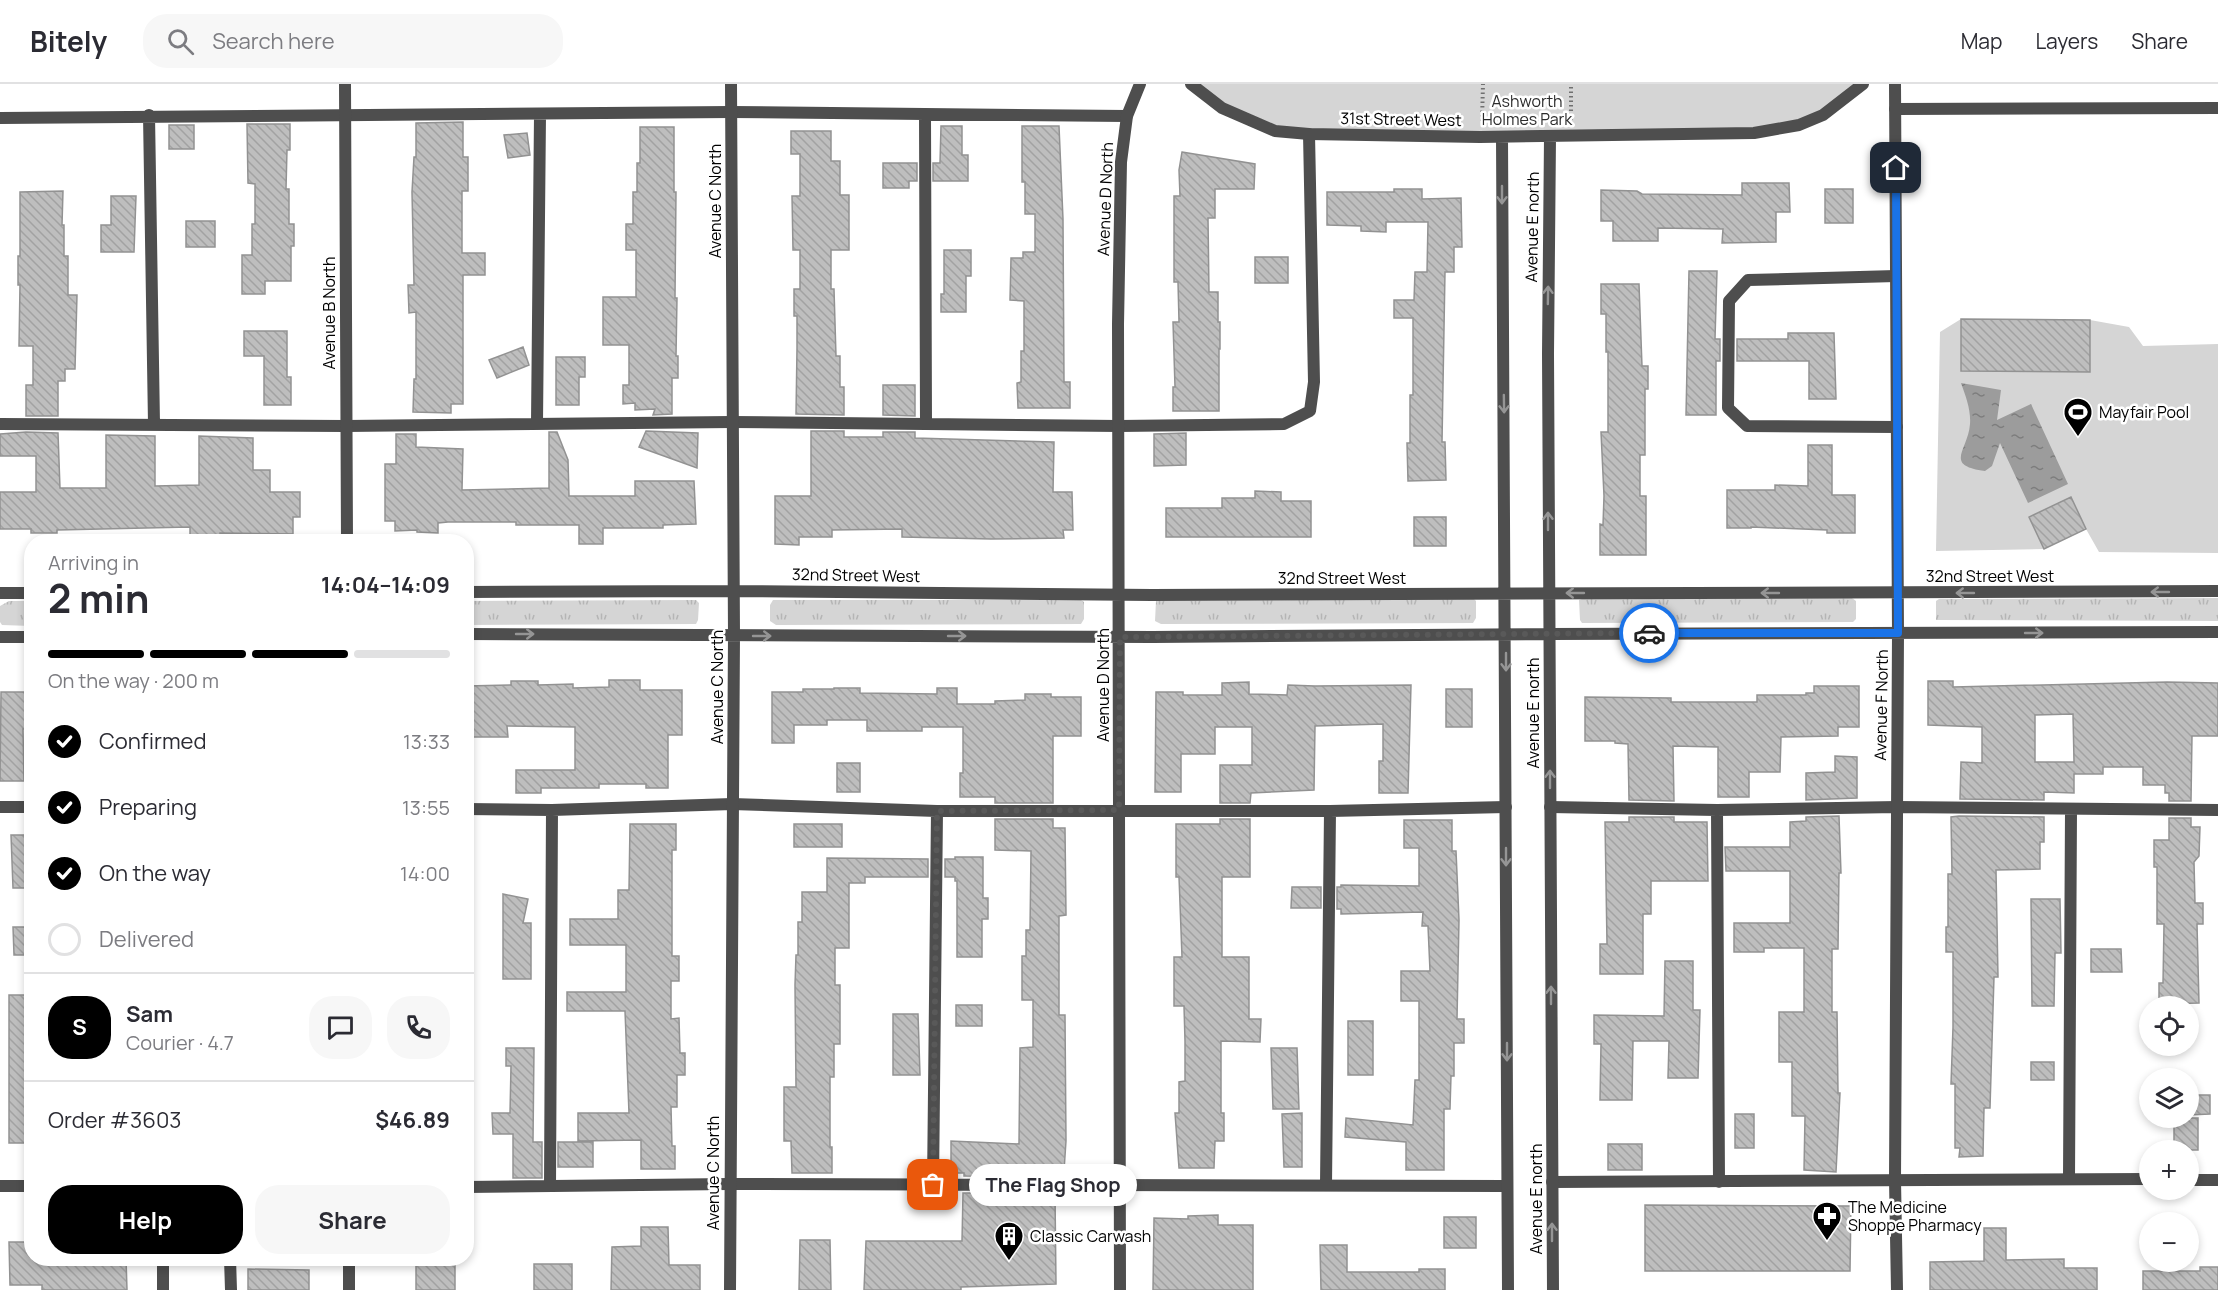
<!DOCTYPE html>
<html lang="en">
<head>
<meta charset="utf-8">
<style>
  :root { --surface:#fff; --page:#f7f7f7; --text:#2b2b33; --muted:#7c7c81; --line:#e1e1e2; --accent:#000 }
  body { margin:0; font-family:Manrope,sans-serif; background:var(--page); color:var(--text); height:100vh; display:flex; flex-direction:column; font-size:22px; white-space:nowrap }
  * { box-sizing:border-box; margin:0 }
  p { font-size:20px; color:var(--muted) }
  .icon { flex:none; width:33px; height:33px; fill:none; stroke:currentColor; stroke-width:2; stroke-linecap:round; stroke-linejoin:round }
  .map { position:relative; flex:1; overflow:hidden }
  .details { position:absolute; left:24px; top:450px; width:450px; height:732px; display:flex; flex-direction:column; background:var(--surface); border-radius:24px; box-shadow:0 3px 9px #0003 }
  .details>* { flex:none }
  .buttons { position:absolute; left:2139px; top:912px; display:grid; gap:12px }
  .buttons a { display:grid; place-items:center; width:60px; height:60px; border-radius:50%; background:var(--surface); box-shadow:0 3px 9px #0003; font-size:30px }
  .pin { position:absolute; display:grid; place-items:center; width:51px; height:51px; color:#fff; margin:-26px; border-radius:12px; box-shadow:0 3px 9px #0006 }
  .courier { position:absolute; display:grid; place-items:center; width:60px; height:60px; margin:-30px; border:4px solid #1a73e8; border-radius:50%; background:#fff; color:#222; box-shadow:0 2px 8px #0007 }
  .bubble { position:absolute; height:42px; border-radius:21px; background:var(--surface); box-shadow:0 3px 9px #0003; font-size:20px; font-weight:700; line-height:42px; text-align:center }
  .head em { font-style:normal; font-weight:700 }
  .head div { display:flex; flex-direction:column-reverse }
  .head { display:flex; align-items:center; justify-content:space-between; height:102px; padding:0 24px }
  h1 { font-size:39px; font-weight:700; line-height:45px }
  .bar { display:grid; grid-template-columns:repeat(4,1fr); gap:9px 6px; align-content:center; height:72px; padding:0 24px }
  .bar i { height:8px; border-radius:4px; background:var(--line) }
  .bar .current { background:var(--accent) }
  .bar p { grid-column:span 4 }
  .line { display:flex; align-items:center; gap:15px; padding:0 24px; border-top:2px solid var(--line) }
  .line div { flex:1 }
  .round { display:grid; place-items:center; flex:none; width:63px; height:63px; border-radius:24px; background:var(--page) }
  ol { padding:0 24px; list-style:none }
  li { display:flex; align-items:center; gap:18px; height:66px }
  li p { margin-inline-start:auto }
  li .icon { padding:6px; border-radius:50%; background:var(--accent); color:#fff; stroke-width:4 }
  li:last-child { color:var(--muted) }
  li i { width:33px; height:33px; border:3px solid var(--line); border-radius:50% }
  .button { display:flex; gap:12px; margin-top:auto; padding:12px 24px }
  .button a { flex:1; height:69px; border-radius:24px; background:var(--accent); color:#fff; font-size:24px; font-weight:700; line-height:69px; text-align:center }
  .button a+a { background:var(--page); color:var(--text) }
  header { display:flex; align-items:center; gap:36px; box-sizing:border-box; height:84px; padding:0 30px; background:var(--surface); border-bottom:2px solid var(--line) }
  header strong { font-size:28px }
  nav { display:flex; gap:33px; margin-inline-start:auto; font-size:21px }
  .search { width:420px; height:54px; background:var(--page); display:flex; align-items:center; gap:15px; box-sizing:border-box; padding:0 21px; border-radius:24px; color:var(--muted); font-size:22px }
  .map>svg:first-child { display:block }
  .grass { fill:url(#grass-tufts) }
  .park { fill:#d5d5d5 }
  .water { fill:url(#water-ripples) }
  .building { fill:url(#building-back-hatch); stroke:#929292; stroke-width:1.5; fill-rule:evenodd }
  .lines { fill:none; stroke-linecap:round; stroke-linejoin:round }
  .path { stroke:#707070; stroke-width:4; stroke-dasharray:1.5 3; stroke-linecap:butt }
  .service { stroke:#4e4e4e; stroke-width:12 }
  .minor { stroke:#4e4e4e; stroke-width:12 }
  .oneway { stroke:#959595 }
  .done { stroke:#595959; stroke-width:6; stroke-dasharray:0 10.8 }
  .route { stroke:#1a73e8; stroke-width:8 }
  .labels { text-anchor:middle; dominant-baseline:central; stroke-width:5; stroke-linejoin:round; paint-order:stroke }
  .park-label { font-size:16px; fill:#2c2c2c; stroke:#fff }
  .street-label { font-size:16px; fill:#000; stroke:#fff }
  .poi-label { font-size:16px; fill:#000; stroke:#fff; text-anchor:start }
</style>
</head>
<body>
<header>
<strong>Bitely</strong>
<div class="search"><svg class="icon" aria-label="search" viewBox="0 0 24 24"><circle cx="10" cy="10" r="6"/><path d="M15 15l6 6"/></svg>Search here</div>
<nav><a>Map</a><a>Layers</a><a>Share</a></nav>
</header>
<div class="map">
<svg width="2218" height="1206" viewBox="0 0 2218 1206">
  <defs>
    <pattern id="grass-tufts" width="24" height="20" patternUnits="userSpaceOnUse" patternTransform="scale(1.5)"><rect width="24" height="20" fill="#d5d5d5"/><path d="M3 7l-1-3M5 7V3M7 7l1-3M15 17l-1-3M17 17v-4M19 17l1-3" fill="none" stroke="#b5b5b5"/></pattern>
    <pattern id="water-ripples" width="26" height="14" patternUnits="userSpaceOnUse" patternTransform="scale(1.5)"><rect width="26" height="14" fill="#9c9c9c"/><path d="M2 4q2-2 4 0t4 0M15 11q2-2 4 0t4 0" fill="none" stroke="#7d7d7d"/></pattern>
    <pattern id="building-back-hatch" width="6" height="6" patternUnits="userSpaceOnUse" patternTransform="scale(1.5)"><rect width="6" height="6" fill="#bebebe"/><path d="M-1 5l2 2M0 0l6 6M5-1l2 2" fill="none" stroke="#a2a2a2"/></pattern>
  </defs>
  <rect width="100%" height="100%" fill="#fff"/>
  <path class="grass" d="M1852,514L1856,517V535L1853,538L1582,539L1580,536L1579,516L1582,515Z
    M2218,514V537L1936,536V517L1939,515Z
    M1474,515L1476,517V534L1473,539L1161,540L1155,537L1156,517Z
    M696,516L699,519L698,536L696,540L467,541V517Z
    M773,516H1081L1084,518V535L1081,540L776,541L770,537V521Z
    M9,517H31V542L2,541L0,538V522Z"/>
  <path class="park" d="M1191,0H1863L1823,31L1754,49L1275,47Z
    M1961,235L2090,236L2129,243L2143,262L2218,260V469L2099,468L2086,445L2044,465L1936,467L1940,248Z"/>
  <path class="water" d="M1961,299L2001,306L1997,336L2031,320L2068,400L2028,419L2000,359L1992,382L1985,387C1943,381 1968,367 1970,340C1971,326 1966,313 1961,299Z"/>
  <path class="building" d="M463,38V73H468V107H462V169H485V191H463V320H451V329L413,328L414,295H416V228L409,229L408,201H414L412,108L414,73H416V39Z
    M247,40H290V66H287L286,105H289V140H294V162H291V197H265V210H242V171H252V140H255V100L248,99Z
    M169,41H194V65H169Z
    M941,42H962V71H968V97H933V79H940Z
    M1022,42H1059L1063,135L1064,298H1070V324H1018L1017,299L1021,298V267H1024V217L1010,216L1011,174H1023V168H1035V130H1025V98H1022Z
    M640,43H674V108H676L675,214H677L676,272H678V294H672V330L653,331L655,325L635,326V319L623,320V301H629V261H603V213H636V166H626V140H633V108H637V79H640Z
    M791,47H831V77H840V111H849V166H831V205H834L836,272H840V303H844V331L796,330L797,264V232H794V205H800V166H793L792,112H800V70H791Z
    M527,49L530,71L508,74L504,51Z
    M1182,68L1255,80L1254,105H1215V134H1208L1209,208H1218V238H1220V265H1219V327H1173V303H1175L1173,238H1179L1178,198H1174V112H1180L1179,86Z
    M883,79H917V97H909V104H883Z
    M1742,99H1789L1790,128H1776V158L1722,159L1723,145L1658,144V157H1613V137H1601V106L1637,107L1642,110L1742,111Z
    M1394,105H1422V115L1461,114L1462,163H1454V188H1445L1442,358H1445L1446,396L1408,397L1407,359H1410V311H1413V234H1394V216H1414L1415,188H1427L1428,138H1386V148L1361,147V142L1327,141V108H1394Z
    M1825,105H1853V139H1825Z
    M63,107L62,141H64V172H68V211H77L75,285H65V297H58V332H26V301H33V262H19L20,201H18V172H20V108Z
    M111,112H136L134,168H101V141H111Z
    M186,137H215V163H186Z
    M944,166H971V192H966V228H941V210H944Z
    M1255,173H1288V199H1255Z
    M1689,187H1717L1715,255H1720V277H1716V331H1686Z
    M1601,200H1639L1642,282H1648V305H1645V371H1640V412H1646V471H1600V440L1603,441L1604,412L1601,348H1608V268H1606V230H1601Z
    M1961,235L2090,236V288L1961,287Z
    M244,247H287V293H291V321H264V272H244Z
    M1788,249H1834L1836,315H1809V277H1737V255H1788Z
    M523,263L529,281L497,294L489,276Z
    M556,273H585V293H579V321H556Z
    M883,301H915V332L883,331Z
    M646,347L698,349L697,384L639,363Z
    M811,347H844V353H883V348H915V354L1054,358L1053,408H1072L1073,446H1063L1064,454L991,455L902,453V445L832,446V453H799V461L775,460V412H811Z
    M26,348L58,349L60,404H106V351L155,352V402L199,401V352L253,354V386H270V408H300V433H293V450L220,449V451H190V443L57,446V449H31V445H0V408H36V372H0V350Z
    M549,348H557L568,376L569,412H635V397H694L696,440L663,441V444H603V460H579V441H516V438H448L438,439V449L417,448V446L395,447V437H385V380H396V350H416V363L463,365L462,406L549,404Z
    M1186,349V381L1154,382V350Z
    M1808,361H1832V411H1855V449H1827V446L1751,443V444H1727V406H1775V401L1808,402Z
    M1255,407L1281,408V417H1311V453H1166V424H1222V414H1255Z
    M2071,413L2086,445L2044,465L2029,433Z
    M1414,433H1446V462H1414Z
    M609,596H640V606H682V651H668V704H646V700H599V704H541V709H516V686H575V643L507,642L508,653H466V602L511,601V597H538V601L573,600V604L609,603Z
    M1928,597H1953V603L2167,598L2218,599V652H2192L2191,717H2169V709H2165V701H2143V683H2103V690H2074V709L2044,708V716L1960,715L1961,678L1982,679V643L1928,641ZM2073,630L2074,678H2035V631Z
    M1249,598V610L1287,611L1288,601L1315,602L1411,601L1408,709H1379V677H1383V640L1315,642L1314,706L1251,709L1250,719H1220V681H1252V643H1215V670H1181V708H1155L1156,608H1183V611H1222V599Z
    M1814,602H1859V643H1838V652L1781,653L1780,688H1749V713H1718V663L1673,662L1674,717L1629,716L1628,660L1615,659V657H1585V613L1671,614V618H1757V611H1806V609H1814Z
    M834,604H860V609L937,610V604H957V620H995V617L1025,616V610H1051V613H1081V652H1053V719H995V713H960V689H963V643H922V647H867V636H827V641H794V659H772V608H803V605H834Z
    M1446,605H1472V643H1446Z
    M1,608H27V645H23L24,697H0Z
    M1835,672L1857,673V714L1806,716V689L1835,688Z
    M837,679H860V708H837Z
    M1839,732L1841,789H1839L1838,865H1832V928H1837L1838,1009H1840L1836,1088L1804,1086L1805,1032H1792V978H1779V928H1804V864H1764V868H1734V839H1790V787H1726L1725,763H1790V738L1806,737V733Z
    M1959,732L2044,733V758H2040V785L1996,786L1998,893H1994L1990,1024H1984L1983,1072L1959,1073L1960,1064H1955V1000H1951L1953,943V868H1946V843H1948V790H1952L1951,733Z
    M1629,733H1674V738H1707L1708,797H1651V830H1643V890H1600V860H1607L1605,738H1629Z
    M2169,734H2191V743H2200L2199,772L2194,778L2195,819H2203V840H2197L2199,919L2159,920V899H2163L2164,840H2157V783H2154V756H2169Z
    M995,735H1053V744H1065L1066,831L1059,832V931H1065L1066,1057L1064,1087H1055V1093L964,1092V1089H951V1057L1019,1060L1020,964L1033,963V916H1022V872H1026V846H1030L1031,767L995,766Z
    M1220,735H1250V793H1222V873H1249V935H1261L1260,958L1221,957V1029H1224V1057H1215L1214,1084H1179L1175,1029H1179V998L1185,997V957L1184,922H1174V873H1182L1179,793H1176V740H1220Z
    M1404,736H1452V767H1456L1459,836L1457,935H1464V959H1454V992H1451L1450,1025H1444V1086H1406V1058L1345,1053L1346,1034L1413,1041L1415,996H1419V917H1401V887H1430L1428,842H1422L1423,828L1341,830V825H1337V803H1341V801L1419,802V764H1404Z
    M630,740H676V766H672V872H679V897H671V935L679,934L680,969H685V991H677V1023H671L672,1062H675V1085H641V1056L578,1057V1029H629L625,927H567V908H626V861H570V835H618V806H629Z
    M794,740H842V763H794Z
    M11,751H32V804H13Z
    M955,773H983V814H988V835H982V873H957V797H955V793H945V775H955Z
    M827,774L928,775V793H865V799H849V864H835V901H840V960H834V993H830V1063H832V1089H792L791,1057H784V1003H796L795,901L796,871H798V838H802V808H827Z
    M1292,803H1321V824H1291Z
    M503,810L528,815L523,839H531V895H503Z
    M2031,815H2060L2061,869H2055L2054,922H2032Z
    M13,843H32V871H14Z
    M2091,865H2121L2122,888H2091Z
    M1665,877H1693V926H1700L1698,994H1668L1669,957H1633L1632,1016H1600L1601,960H1594V931L1664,932Z
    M9,911H32V1059H9Z
    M956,921H982V942H956Z
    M893,930H918L920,991H893Z
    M1348,937H1373V991H1348Z
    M506,964H534L533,1058H542V1094H513V1050H493L492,1029H510L511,982H506Z
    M1271,964H1297L1299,1025H1273Z
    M2031,978H2054V996H2031Z
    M2188,1011H2210V1030L2188,1031Z
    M1302,1029V1083H1284L1282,1030Z
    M1735,1030H1754V1064H1735Z
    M2174,1034H2198V1066H2174Z
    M558,1058H593V1083H558Z
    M1608,1060H1642V1086H1608Z
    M963,1109H1055L1056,1200L961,1203V1206H864L866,1157H962Z
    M1645,1121L1851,1122L1850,1187H1645Z
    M1218,1131V1141H1253V1206H1153L1154,1134L1188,1135V1132Z
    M1444,1133H1476V1164H1444Z
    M641,1143H668L669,1181H700V1206H611L612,1163L641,1162Z
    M1984,1144H2006V1176L2064,1175V1184H2097V1206H1930V1178L1984,1177Z
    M800,1156H830L831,1206H799Z
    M9,1158H32V1174H126L127,1206H42V1201H10Z
    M1320,1161H1347V1188H1419V1185H1445V1206H1321Z
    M416,1174H455V1206H416Z
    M534,1180H572V1206H534Z
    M2200,1183H2218V1206H2143V1187H2200Z
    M248,1185L309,1186V1206H248Z"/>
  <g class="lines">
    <path class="path" d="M1571,36V0
      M1482,37L1483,0"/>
    <path class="service" d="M1895,25L2218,24
      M149,31L154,340
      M925,31L926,340
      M0,34L731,28L1127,32
      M1896,192L1748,196L1729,217L1728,324L1747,342L1897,343
      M537,339L540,31
      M0,340L346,342L732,338L1119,342L1284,340L1310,327L1314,298L1309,50
      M0,723H32
      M1550,723L1717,726L1897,723L2218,726
      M466,725L552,726L732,720L937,727H1330L1506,723
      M1717,726L1719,1098
      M2069,1095L2071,726
      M2188,1096H2218
      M1552,1098L2150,1095
      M933,1101L937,727
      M1326,1101L1330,727
      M0,1102H32
      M550,1102L552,726
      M466,1103L729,1100L1507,1102
      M163,1174V1206
      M230,1174L231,1206"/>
    <path class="minor" d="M345,0L347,458
      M1191,0L1222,24L1275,47L1309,50L1480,53L1754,49L1799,41L1823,31L1863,0
      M1895,0L1898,549L1895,1096L1897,1206
      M1502,53L1508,1206
      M1550,53L1548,270L1553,1206
      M466,508L733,507L1152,511L2218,507
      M0,509H32
      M466,550L1153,553L1549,550L2218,548
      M0,553H32
      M349,1206V1174
      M730,1206L734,551L731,0
      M1120,1206L1118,240L1121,78L1127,32L1140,0"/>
  </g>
  <defs><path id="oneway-shaft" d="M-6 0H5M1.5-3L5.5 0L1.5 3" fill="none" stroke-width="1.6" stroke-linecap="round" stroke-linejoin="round" transform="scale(1.5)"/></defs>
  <g class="oneway">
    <use href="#oneway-shaft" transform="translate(1502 111) rotate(90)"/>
    <use href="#oneway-shaft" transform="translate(1548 211) rotate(-89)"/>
    <use href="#oneway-shaft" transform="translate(1504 320) rotate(89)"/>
    <use href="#oneway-shaft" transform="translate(1548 437) rotate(-90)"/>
    <use href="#oneway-shaft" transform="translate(2160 508) rotate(180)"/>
    <use href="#oneway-shaft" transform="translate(1575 509) rotate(-180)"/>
    <use href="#oneway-shaft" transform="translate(1770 509) rotate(-180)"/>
    <use href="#oneway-shaft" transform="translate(1965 509) rotate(180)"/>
    <use href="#oneway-shaft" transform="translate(2034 549)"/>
    <use href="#oneway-shaft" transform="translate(525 550)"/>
    <use href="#oneway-shaft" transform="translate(762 552)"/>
    <use href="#oneway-shaft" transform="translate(957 552)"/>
    <use href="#oneway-shaft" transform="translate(1506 578) rotate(90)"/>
    <use href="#oneway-shaft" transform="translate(1550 695) rotate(-90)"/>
    <use href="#oneway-shaft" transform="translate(1506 773) rotate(90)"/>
    <use href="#oneway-shaft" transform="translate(1551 911) rotate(-90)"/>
    <use href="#oneway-shaft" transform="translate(1507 968) rotate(90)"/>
    <use href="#oneway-shaft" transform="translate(1552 1148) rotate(-90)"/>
  </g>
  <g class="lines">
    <path class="done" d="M933,1101L937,727L1119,726L1120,553L1649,549"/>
    <path class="route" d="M1649,549H1898L1896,84"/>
  </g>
  <defs>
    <g id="stadium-pin" transform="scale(1.5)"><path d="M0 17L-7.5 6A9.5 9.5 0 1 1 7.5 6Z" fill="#000" stroke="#fff"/><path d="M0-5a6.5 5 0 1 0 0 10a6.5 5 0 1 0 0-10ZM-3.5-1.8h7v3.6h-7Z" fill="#fff"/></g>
    <g id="pharmacy-pin" transform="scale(1.5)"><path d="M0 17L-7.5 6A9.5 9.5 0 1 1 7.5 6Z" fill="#000" stroke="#fff"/><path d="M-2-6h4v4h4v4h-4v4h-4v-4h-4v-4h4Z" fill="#fff"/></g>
    <g id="building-pin" transform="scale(1.5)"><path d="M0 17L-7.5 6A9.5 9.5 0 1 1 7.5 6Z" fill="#000" stroke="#fff"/><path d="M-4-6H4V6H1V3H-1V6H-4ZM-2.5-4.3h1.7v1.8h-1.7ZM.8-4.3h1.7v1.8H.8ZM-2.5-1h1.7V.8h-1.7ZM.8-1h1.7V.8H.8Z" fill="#fff"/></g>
  </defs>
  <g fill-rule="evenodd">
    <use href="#stadium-pin" x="2078" y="328"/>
    <use href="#pharmacy-pin" x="1827" y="1132"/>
    <use href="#building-pin" x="1009" y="1152"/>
  </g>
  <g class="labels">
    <g class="park-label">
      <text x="1527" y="17">Ashworth<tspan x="1527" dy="18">Holmes Park</tspan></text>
    </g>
    <g class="street-label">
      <text transform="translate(1401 35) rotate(1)">31st Street West</text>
      <text transform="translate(1105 115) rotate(-88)">Avenue D North</text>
      <text transform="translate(715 117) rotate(-90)">Avenue C North</text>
      <text transform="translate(1532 143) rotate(-89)">Avenue E north</text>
      <text transform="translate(329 229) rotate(-90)">Avenue B North</text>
      <text transform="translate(856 491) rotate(1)">32nd Street West</text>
      <text x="1990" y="492">32nd Street West</text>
      <text x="1342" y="494">32nd Street West</text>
      <text transform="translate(1103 601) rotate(-90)">Avenue D North</text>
      <text transform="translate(717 603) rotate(-90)">Avenue C North</text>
      <text transform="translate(1881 621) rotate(-89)">Avenue F North</text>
      <text transform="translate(1533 629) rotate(-90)">Avenue E north</text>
      <text transform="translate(713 1089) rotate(-90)">Avenue C North</text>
      <text transform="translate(1536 1115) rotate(-90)">Avenue E north</text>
    </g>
    <g class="poi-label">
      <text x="2099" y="328">Mayfair Pool</text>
      <text x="1848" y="1123">The Medicine<tspan x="1848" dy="18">Shoppe Pharmacy</tspan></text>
      <text x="1030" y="1152">Classic Carwash</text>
    </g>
  </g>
</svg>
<div class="buttons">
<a><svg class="icon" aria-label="locate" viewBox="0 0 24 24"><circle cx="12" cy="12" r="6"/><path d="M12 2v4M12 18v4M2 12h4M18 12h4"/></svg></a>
<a><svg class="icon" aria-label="layers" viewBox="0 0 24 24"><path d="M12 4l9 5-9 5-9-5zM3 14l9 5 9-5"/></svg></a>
<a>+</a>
<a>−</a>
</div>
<div class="pin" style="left:933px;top:1101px;background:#ea580c"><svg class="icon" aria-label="bag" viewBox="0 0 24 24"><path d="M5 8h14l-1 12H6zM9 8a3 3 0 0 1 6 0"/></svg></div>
<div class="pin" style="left:1896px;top:84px;background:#1f2937"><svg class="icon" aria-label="home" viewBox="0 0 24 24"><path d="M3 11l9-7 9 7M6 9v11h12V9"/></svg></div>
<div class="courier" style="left:1649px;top:549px"><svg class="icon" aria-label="car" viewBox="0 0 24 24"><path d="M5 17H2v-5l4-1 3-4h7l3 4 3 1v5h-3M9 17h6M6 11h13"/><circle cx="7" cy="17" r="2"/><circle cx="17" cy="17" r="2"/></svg></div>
<div class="bubble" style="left:969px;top:1080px;width:168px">The Flag Shop</div>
<section class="details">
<div class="head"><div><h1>2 min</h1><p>Arriving in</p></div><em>14:04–14:09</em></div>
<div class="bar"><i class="current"></i><i class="current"></i><i class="current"></i><i></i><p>On the way · 200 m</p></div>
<ol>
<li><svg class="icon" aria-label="check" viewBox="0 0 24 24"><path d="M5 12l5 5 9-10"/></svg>Confirmed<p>13:33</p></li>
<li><svg class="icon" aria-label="check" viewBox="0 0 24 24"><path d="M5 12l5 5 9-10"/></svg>Preparing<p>13:55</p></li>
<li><svg class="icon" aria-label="check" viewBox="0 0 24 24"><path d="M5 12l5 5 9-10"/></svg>On the way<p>14:00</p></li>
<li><i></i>Delivered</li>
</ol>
<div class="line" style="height:108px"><b class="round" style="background:var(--accent);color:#fff">S</b><div><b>Sam</b><p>Courier · 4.7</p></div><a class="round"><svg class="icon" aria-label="chat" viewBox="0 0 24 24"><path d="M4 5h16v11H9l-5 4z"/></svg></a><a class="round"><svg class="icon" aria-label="phone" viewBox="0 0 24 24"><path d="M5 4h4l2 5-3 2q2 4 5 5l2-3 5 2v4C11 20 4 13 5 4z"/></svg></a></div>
<div class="line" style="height:78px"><div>Order #3603</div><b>$46.89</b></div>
<div class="button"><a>Help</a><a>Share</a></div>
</section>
</div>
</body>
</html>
